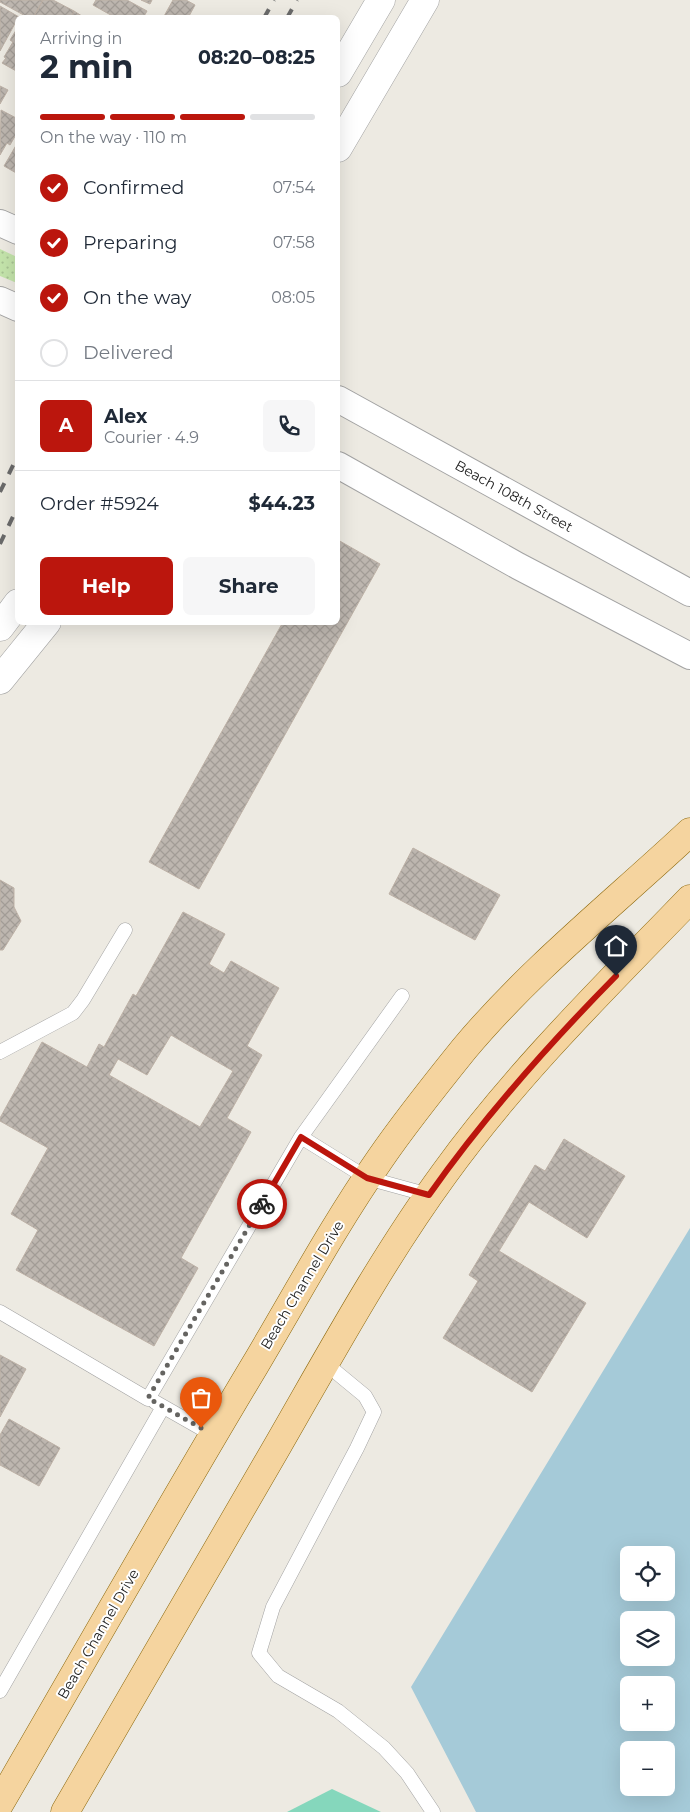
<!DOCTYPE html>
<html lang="en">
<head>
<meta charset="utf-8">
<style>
  :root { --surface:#fff; --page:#f6f6f7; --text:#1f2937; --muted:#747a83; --line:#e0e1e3; --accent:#bb160d }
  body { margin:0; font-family:Montserrat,sans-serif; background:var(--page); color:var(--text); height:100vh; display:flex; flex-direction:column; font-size:19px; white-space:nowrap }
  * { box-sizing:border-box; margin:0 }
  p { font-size:16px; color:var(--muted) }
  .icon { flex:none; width:28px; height:28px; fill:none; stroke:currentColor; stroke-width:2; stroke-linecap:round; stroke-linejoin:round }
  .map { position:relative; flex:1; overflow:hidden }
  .side { position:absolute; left:15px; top:15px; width:325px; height:610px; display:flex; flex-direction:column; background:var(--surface); border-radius:8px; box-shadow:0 5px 20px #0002 }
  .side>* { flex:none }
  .buttons { position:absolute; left:620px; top:1546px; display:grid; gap:10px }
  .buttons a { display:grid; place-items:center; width:55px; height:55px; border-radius:8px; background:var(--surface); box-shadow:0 5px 20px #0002; font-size:25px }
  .pin { position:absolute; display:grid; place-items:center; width:42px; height:42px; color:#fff; margin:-51px -21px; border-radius:50% 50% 50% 0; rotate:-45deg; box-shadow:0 0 5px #0007 }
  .pin .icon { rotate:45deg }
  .courier { position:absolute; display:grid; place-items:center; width:50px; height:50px; margin:-25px; border:4px solid #bb160d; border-radius:50%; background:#fff; color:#222; box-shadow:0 1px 6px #0007 }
  .headline em { font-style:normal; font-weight:700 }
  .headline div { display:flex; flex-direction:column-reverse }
  .headline { display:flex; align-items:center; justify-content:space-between; height:85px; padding:0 25px }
  h1 { font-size:32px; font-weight:700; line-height:38px }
  .bar { display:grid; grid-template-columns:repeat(4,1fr); gap:8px 5px; align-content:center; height:60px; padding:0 25px }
  .bar i { height:6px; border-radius:4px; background:var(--line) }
  .bar .selected { background:var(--accent) }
  .bar p { grid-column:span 4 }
  .line { display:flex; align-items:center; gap:12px; padding:0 25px; border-top:1px solid var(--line) }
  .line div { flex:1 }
  .round { display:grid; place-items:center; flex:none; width:52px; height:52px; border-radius:8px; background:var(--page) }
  ol { padding:0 25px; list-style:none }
  li { display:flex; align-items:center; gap:15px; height:55px }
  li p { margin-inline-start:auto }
  li .icon { padding:5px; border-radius:50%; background:var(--accent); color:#fff; stroke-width:4 }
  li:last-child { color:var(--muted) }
  li i { width:28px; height:28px; border:2px solid var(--line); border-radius:50% }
  .button { display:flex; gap:10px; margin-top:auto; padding:10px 25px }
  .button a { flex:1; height:58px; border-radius:8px; background:var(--accent); color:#fff; font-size:20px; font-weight:700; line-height:58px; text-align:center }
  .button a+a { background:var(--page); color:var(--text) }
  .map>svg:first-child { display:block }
  .grass { fill:url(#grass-dots) }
  .pitch { fill:#85d7bc }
  .water { fill:#a5cad8; fill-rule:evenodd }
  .building { fill:url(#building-cross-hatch); stroke:#bdb1a6; fill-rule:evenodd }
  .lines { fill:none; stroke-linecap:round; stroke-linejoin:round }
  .service-casing { stroke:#a3a3a3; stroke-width:15 }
  .minor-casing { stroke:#a3a3a3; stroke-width:28 }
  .tertiary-casing { stroke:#a3a3a3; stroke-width:29 }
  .primary-casing { stroke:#8b670a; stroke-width:29 }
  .service { stroke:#fff; stroke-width:14 }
  .minor { stroke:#fff; stroke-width:26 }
  .tertiary { stroke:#fff; stroke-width:28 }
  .primary { stroke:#f5d49f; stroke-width:28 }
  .rail { stroke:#6a6a6a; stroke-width:4; stroke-dasharray:10 10; stroke-linecap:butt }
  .done { stroke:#656461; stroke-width:5; stroke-dasharray:0 9 }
  .route { stroke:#bb160d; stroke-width:6 }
  .labels { text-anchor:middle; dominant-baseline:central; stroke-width:4; stroke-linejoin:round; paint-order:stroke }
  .street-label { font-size:14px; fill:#1c1c1c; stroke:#fff }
</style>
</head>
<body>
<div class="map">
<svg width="690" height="1812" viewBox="0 0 690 1812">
  <defs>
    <pattern id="grass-dots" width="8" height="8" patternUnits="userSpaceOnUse" patternTransform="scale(1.25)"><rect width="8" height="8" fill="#c4e4ab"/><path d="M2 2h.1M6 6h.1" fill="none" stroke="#a8c393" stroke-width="1.8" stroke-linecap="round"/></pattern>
    <pattern id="building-cross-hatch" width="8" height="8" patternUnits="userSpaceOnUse" patternTransform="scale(1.25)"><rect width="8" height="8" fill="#bdb6af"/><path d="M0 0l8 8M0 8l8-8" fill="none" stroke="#a29c96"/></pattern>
  </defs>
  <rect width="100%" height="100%" fill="#edeae2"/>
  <path class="grass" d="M0,249L17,257V283L0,276Z"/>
  <path class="pitch" d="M332,1789L381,1812H287Z"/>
  <path class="water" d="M690,1228V1812H476L411,1687ZM629,1555H666V1592H629ZM629,1620H666V1658H629ZM629,1685H666V1722H629ZM629,1750H666V1788H629Z"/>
  <path class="building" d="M0,0H43L33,18H29L0,2Z
    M43,0H53L74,11L71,18H33Z
    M96,0H127L147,11L143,18H116L93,5Z
    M141,0H152L150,4Z
    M173,0H186L195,5L188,18H163Z
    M0,6L19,17L18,18L0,51Z
    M74,11L85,18H71Z
    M18,27V72L2,63L6,58L4,57L13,42L10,40Z
    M0,86L8,90L0,104Z
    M1,110L18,119V131L10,145L7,143L0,155Z
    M18,142V174L4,166Z
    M338,540L380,564L199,889L149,862L283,622H338Z
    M413,848L500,895L475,940L389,894Z
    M0,880L14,888V907L21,921L3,950H0Z
    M183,912L225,934L209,964L224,973L231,961L279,988L247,1046L262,1055L227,1118L251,1132L181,1258L198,1268L154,1346L16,1270L38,1230L11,1214L48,1148L0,1121V1118L42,1042L87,1067L99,1044L104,1047L133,994L136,996ZM171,1035L233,1071L200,1127L109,1075L118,1059L147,1075Z
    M564,1139L625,1176L587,1238L529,1202L499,1251L586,1303L532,1392L443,1338L478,1281L469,1275L535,1165L545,1171Z
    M0,1355L26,1369L0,1417Z
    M9,1419L60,1448L39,1486L0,1465V1435Z"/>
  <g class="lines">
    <g class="service-casing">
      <path id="service" d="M0,1052L73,1013L83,1000L125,930
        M301,1137L367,1178L429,1195
        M0,1312L148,1399L301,1137L402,996
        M325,1363L365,1396L374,1412L357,1448L273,1607L259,1653L278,1676L338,1711L384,1748L407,1773L433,1812
        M155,1402L213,1435
        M0,1691L163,1407"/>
    </g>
    <g class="minor-casing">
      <path id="minor" d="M0,223L18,231
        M0,300L18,308
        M338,399L690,593
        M338,465L518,566L690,656"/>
    </g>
    <g class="tertiary-casing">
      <path id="tertiary" d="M338,73L381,0
        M338,148L425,0
        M0,627L18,603
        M0,680L47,622"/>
    </g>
    <g class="primary-casing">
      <path id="primary" d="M0,1803C85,1657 168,1510 255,1365C296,1296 334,1225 380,1159C406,1121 435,1085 464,1049C531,969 614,903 690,832
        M65,1812C136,1690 207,1567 278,1445C331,1353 382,1259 444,1174C516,1074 605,987 690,899"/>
    </g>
    <use href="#service" class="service"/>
    <use href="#minor" class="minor"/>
    <use href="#tertiary" class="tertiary"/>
    <use href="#primary" class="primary"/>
    <path class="rail" d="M264,18L274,0
      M287,18L297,0
      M0,492L18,455
      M0,544L18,506"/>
  </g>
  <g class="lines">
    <path class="done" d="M201,1428L148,1398L262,1204"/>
    <path class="route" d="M262,1204L301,1137L367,1178L429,1195C484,1117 548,1045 616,976"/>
  </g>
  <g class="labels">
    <g class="street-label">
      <text transform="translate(514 496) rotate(29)">Beach 108th Street</text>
      <text transform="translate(302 1285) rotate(-59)">Beach Channel Drive</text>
      <text transform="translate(98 1634) rotate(-60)">Beach Channel Drive</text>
    </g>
  </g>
</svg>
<div class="buttons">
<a><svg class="icon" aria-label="locate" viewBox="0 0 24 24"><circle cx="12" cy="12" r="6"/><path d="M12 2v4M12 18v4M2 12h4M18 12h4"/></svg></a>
<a><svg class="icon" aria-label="layers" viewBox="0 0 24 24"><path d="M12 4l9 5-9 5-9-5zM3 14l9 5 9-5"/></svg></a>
<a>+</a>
<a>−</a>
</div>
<div class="pin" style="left:201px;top:1428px;background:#ea580c"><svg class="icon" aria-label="bag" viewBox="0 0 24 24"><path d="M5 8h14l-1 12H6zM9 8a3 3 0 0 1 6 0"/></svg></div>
<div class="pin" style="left:616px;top:976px;background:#1f2937"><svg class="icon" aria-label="home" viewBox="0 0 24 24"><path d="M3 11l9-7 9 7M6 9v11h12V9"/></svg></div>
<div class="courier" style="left:262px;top:1204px"><svg class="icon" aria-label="bike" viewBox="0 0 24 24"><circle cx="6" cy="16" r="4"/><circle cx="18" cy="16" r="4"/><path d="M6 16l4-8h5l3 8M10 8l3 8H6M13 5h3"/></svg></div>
<section class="side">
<div class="headline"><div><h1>2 min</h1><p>Arriving in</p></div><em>08:20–08:25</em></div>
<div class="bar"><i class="selected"></i><i class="selected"></i><i class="selected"></i><i></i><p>On the way · 110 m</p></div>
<ol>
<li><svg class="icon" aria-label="check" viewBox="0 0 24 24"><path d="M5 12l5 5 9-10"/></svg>Confirmed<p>07:54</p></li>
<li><svg class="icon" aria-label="check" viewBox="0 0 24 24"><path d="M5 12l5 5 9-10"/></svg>Preparing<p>07:58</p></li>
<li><svg class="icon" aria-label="check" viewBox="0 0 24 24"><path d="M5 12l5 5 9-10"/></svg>On the way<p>08:05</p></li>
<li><i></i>Delivered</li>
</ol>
<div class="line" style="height:90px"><b class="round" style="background:var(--accent);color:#fff">A</b><div><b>Alex</b><p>Courier · 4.9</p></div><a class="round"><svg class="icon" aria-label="phone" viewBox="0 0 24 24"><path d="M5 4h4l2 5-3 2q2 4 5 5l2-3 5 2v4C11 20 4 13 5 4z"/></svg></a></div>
<div class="line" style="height:65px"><div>Order #5924</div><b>$44.23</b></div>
<div class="button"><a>Help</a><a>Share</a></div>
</section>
</div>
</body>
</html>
